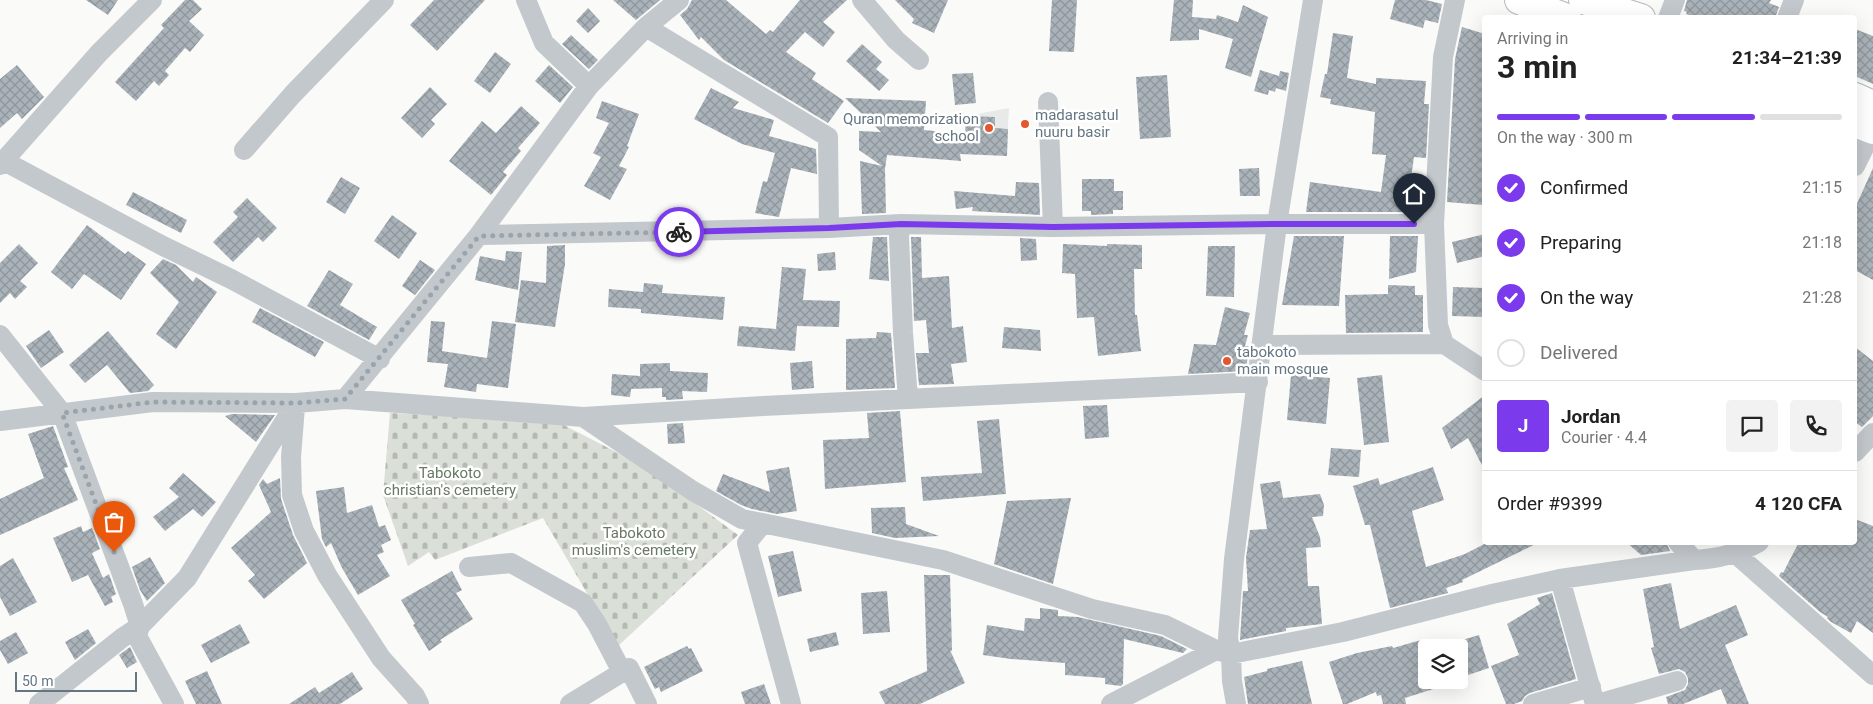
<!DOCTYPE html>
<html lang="en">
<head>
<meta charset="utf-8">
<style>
  :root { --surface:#fff; --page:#f2f2f2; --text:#222; --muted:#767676; --line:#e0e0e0; --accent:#7c3aed }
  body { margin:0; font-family:Roboto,sans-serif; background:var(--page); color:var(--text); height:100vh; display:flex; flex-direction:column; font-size:19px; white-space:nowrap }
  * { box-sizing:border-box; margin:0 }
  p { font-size:16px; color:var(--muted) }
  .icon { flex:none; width:28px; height:28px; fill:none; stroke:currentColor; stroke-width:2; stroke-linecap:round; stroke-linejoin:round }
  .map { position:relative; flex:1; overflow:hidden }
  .drawer { position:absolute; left:1482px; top:15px; width:375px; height:530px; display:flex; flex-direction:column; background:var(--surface); border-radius:5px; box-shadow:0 5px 20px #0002 }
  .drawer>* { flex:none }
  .fabs { position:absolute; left:1418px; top:639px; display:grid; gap:10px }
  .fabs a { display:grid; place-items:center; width:50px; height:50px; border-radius:5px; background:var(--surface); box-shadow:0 5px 20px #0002; font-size:25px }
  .scale { position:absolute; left:15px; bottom:12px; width:122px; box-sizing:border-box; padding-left:5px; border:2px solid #657683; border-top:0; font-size:14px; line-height:18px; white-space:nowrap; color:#657683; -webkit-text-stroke:4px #fff; paint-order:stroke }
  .pin { position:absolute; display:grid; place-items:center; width:42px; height:42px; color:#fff; margin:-51px -21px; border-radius:50% 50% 50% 0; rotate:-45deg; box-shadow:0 0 5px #0007 }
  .pin .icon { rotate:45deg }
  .courier { position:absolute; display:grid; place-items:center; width:50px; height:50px; margin:-25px; border:4px solid #7c3aed; border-radius:50%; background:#fff; color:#222; box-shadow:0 1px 6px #0007 }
  .overview em { font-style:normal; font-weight:700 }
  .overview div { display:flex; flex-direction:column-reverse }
  .overview { display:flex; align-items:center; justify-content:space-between; height:85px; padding:0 15px }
  h1 { font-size:32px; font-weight:700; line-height:38px }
  .bar { display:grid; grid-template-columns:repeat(4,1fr); gap:8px 5px; align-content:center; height:60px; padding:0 15px }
  .bar i { height:6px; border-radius:4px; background:var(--line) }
  .bar .active { background:var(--accent) }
  .bar p { grid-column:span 4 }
  .line { display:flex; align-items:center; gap:12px; padding:0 15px; border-top:1px solid var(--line) }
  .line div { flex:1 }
  .round { display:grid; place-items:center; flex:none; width:52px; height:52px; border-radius:5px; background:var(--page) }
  ol { padding:0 15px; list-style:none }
  li { display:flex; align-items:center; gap:15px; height:55px }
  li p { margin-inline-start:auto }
  li .icon { padding:5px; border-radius:50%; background:var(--accent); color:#fff; stroke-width:4 }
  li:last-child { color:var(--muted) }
  li i { width:28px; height:28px; border:2px solid var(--line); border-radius:50% }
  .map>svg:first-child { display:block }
  .built { fill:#e8e9e9 }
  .cemetery { fill:url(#cemetery-stones) }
  .building { fill:url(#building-cross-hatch) }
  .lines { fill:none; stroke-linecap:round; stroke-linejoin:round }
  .highway-casing { stroke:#b4b9bd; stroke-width:30 }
  .minor { stroke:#c3c8cc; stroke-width:20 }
  .highway { stroke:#fff; stroke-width:28 }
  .done { stroke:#99a4ac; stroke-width:5; stroke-dasharray:0 9 }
  .route { stroke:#7c3aed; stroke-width:6 }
  .poi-dot { fill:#e4572e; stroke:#fff; stroke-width:2 }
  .labels { text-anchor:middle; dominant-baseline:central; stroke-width:5; stroke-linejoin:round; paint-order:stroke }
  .poi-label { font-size:15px; fill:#657683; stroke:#fff; text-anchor:start }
  .park-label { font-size:15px; fill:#687a64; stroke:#fff }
</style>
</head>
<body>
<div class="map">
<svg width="1873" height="704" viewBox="0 0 1873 704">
  <defs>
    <pattern id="cemetery-stones" width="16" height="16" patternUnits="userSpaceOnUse" patternTransform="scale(1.25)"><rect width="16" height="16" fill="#dadfd7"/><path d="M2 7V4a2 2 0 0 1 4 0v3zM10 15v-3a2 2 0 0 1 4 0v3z" fill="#b4b9b4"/></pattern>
    <pattern id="building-cross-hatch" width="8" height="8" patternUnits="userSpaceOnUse" patternTransform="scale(1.25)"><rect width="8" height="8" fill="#aab3b9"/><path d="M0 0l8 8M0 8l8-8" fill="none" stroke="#8e969c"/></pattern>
  </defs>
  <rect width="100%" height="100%" fill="#fafaf8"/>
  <path class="built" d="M1009,108L1007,141L975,140L966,116Z"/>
  <path class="cemetery" d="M390,413L558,422L622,455L681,493L738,535L618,646L543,518L435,560L429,552L408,566L383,495Z"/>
  <path class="building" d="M86,0H118L108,15Z
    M185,0H193L202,9L189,21L204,35L190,52L185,48L165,71L169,75L159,86L154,81L136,101L115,82L164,28L161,25Z
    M434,0H485L437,51L410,25Z
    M613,0H660L636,20Z
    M692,0H726L766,34L770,30L773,32L800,0H847L823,22L835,32L823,47L805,32L786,52L816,73L812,79L844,101L828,123L724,60L701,37L699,40L680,15L687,9Z
    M895,0H948L934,33L912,23L914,19Z
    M1052,0H1077L1074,52L1049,51Z
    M1174,0H1193L1192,17L1216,19L1217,15L1238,22L1243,5L1268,17L1251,77L1225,68L1233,39L1199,29V40L1170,41Z
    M1395,0H1426L1442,4L1438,23L1425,20L1423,28L1390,19Z
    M1687,0H1771L1769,3L1779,7L1775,18H1697L1686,14L1687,12L1684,11Z
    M588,8L600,21L588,33L576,21Z
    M1462,27L1485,34V196L1483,205L1447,202L1455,59Z
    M1855,29L1873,36V84L1855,76Z
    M1333,33L1353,36L1347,78L1376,84V78L1426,81L1424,104H1429L1426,158L1414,157L1410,185L1424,186L1421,212H1306L1310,182L1381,192L1386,155L1372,154L1375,112L1330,104L1331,99L1320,97L1325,74H1327Z
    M571,35L598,60L589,69L562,44Z
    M862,44L882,62L876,69L889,80L879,91L846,61Z
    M495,52L511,64L490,93L474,81Z
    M17,65L44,97L22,119L17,113L0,128V79Z
    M549,65L573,87L560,103L535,81Z
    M1260,70L1279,76L1280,71L1289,73L1286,91L1276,88L1275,92L1269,90L1268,95L1254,91Z
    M973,73L976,103L955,105L952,74Z
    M1167,75L1171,137L1140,139L1136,77Z
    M430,87L447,104L431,120L435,124L422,138L401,118Z
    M711,88L739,102L733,108L774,120L769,136L816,149L817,174L791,168L779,217L755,213L763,181L767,182L775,153L742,144L694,119Z
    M845,98L926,101L924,130L965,134L966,116L995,117V128L1008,129L1007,156L960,154L961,161L887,155L885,169L886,213L862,214L860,161L882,166L859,150V131L881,132Z
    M602,101L639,114L627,146L629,147L619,166L627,169L610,200L584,186L601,157L593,153L609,123L596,118Z
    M521,106L540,123L518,148L521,151L503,172L507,175L491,195L449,161L482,121L496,133Z
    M1259,168L1260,196H1240L1239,169Z
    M1873,168V280L1855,270V208Z
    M341,177L360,188L345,214L326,202Z
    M1082,179H1114V191H1123V210H1113V214L1091,215V211H1082Z
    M1016,182L1039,183L1040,215L972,211L973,207L956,209L954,191L1015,196Z
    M133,192L187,220L181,233L126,205Z
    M247,198L277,228L263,242L258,237L233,262L213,242L238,217L233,212Z
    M392,215L417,233L399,259L374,241Z
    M87,225L125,254L128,251L146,264L121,300L84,274L72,289L51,272Z
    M1485,234V256L1457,263L1452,242Z
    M1294,236H1344L1339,306L1282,305Z
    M1390,236H1418L1416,272L1389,279Z
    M873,237H887L889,281L869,279Z
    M911,237H921L922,278L949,276L952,328L963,326L967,362L951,364L954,384L919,385L916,353H929L926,320L914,321Z
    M1020,238L1036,239L1037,260L1021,261Z
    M19,244L38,263L20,281L27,287L15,299L10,293L0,303V263Z
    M1063,244L1107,246V244L1142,245V269H1134L1135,315H1137L1141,351L1098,356L1094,317L1077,318L1075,274L1062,273Z
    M565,245V264L555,327L515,322L521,280L546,283L547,246Z
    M1208,246H1235L1234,297L1206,296Z
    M506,251L522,252L518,290L475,280L480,256L505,261Z
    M835,252L836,270L818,271L817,254Z
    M163,259L176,265L193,282L196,277L217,292L176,349L156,334L179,302L150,273Z
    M420,260L435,270L415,295L402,286Z
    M782,267L806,269L803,300L840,301L839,327L797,326L795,351L737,346L739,326L776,329Z
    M329,270L353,284L340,305L377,327L369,340L307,306Z
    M644,283L663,285L662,293L725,297L723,320L641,313V309L608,307L609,289L643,292Z
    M1388,285L1415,286V295H1423V332L1346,333L1345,295L1388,294Z
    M1453,287L1485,288V317L1452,316Z
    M1225,307L1250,313L1244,335H1248L1245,346H1249L1246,371L1188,374L1194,344L1216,345Z
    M260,308L324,342L315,357L252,322Z
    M431,321L445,322L442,351L487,358L492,321L516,324L508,388L477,384L476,392L444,387L448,364L427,362Z
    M1004,327L1040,330L1041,351L1002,348Z
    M49,330L64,352L41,368L26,346Z
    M108,331L154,385L148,391L130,393L107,365L85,383L69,365Z
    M877,332L891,333L895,388L846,390V339L876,338Z
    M1855,347L1873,361V416L1862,427L1855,422Z
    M812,361L814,388L792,390L790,363Z
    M670,363V371L708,373L707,392L682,391L683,399L666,400V397H662V388L631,389L630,397L611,395L612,374L640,376V364Z
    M1291,375L1330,378L1326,424L1287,420Z
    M1382,375L1389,442L1364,445L1357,378Z
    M1485,395V471L1468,438L1451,449L1442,428Z
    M1107,405L1109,437L1085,439L1083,406Z
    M900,411L906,482L825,489L823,440L869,438L867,413Z
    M232,414L275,415L256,442L225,416Z
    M999,419L1006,494L923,501L921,477L982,473L977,421Z
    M683,423L685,443L668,444L667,424Z
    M53,426L68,467L64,468L78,500L0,535V499L44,478L28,434Z
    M1331,448L1361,450L1359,477L1328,475Z
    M789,467L797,511L777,514L752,509L741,505L716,491L723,474L770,492L766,471Z
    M1433,467L1444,500L1412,511L1426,567L1465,554L1488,542H1540L1462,580L1463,582L1446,588L1448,593L1390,608L1370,525H1365L1353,486L1378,478L1380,485Z
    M183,473L216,502L202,517L193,509L165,531L153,517L179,497L169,488Z
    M280,478L281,499L293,535L307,563L264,599L248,581L255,575L231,548L271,512L259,485L263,479L267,484Z
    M1280,481L1283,498L1320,494L1324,505L1323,516L1312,517L1320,537L1321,547L1306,548L1308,586H1319L1322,624L1286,628V631L1240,640L1243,591H1248L1246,558L1250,530L1267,529L1260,484Z
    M344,487L347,513L372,505L379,527L385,525L391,540L381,545L384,552L377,555L390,576L358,595L342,568L331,543L326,547L322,539L316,491Z
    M1071,498L1053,584L994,564L1007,501Z
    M905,507L906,524L939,536L895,538L872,533L871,508Z
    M1855,519L1873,526V633L1857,621L1851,633L1831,622L1827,618L1828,617L1820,612L1779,576L1781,572L1783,573L1799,542H1855Z
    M81,526L83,532L92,528L100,549L92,553L103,578L109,574L116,594L111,597L113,602L105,606L88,575L72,582L53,538Z
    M1626,542H1666L1670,551L1641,555Z
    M793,551L802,591L778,597L768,556Z
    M150,557L165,583L147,601L140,590L132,567Z
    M13,558L37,602L10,616L0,597V566Z
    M452,571L462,590L456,593L473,619L440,640L442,642L429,651L413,625L415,624L401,600Z
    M924,575H950L952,651L950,650L965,683L920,704H885L879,692L927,671Z
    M1671,583L1680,629L1736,605L1748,635L1725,645L1749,704H1727L1721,689L1683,704H1668L1666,697L1685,690L1688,684V678L1685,672L1679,669L1659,674L1651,648L1654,647L1643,589Z
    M887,591L890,632L863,634L861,593Z
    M1552,593L1576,679L1530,693L1525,696L1522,701L1514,704H1506L1491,666L1519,655L1507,624L1540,604L1537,598Z
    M1040,608L1058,610V616L1078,617L1161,636L1187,649L1183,653L1124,639L1123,684L1121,686L1105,684V678L1065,675V663L1011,659L983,655L987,625L1024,631L1025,618L1040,619Z
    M240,624L250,643L211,663L201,645Z
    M88,629L96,643L75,660L65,642Z
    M16,632L28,653L8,664L0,650V641Z
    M836,632L839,645L810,652L807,639Z
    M1479,635L1489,668L1459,678V641Z
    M1421,640L1426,657V680H1451L1452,683L1405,698L1406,704H1383L1381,695L1377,696L1376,692L1347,704H1343L1329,662L1357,653L1392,646L1393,648Z
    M687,646L689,649L691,648L703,671L661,692L659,687L655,689L644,667Z
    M130,647L137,662L127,668L119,655Z
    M1302,661L1312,704H1248L1244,677L1267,671V669Z
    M207,671L222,704H196L185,681Z
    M352,672L363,689L340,704H289L315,687L319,693Z
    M764,684L771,704H745L741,692Z"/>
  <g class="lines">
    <g class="highway-casing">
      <path id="highway" d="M1519,0L1567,18
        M1583,0L1641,18
        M1855,97L1873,105
        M1855,123L1873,130"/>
    </g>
    <path class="minor" d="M526,0L544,43L589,86
      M862,0L896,40L919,60
      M1668,18L1675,0
      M1787,18L1794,0
      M646,27L828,137L829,228
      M1048,102L1053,227
      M244,150L293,94L384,0
      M4,161L163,246L231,279L380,359
      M0,165L99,53L152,0
      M1855,166L1873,130
      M901,224L899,236L903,333L908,399
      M479,235L829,228L901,224L1053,227L1277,224H1434
      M0,335L62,413L133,604L140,626L122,638L39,704
      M1444,344L1438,325L1434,224L1443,57L1455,0
      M1261,345L1444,344L1485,371
      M345,399L479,235L589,86L646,27L679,0
      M295,407L291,457L292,495L304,531L327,575L381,658L415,696L419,704
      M583,417L693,491L742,519L943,560L1092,609L1165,625L1216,650
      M0,421L153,402L296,403L345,399L583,417L763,406L1258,382
      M1855,452L1873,433
      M762,524L747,543L791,704
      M1678,542L1694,560
      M1736,554L1873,675
      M469,567L511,563L583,603L597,624L622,672
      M1560,579L1595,704
      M174,704L137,636L140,626L187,578L296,403
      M570,704L629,668L647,704
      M1111,704L1216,650L1231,654L1343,632L1492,594L1560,579L1694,560C1717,559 1738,554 1759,542
      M1236,704L1232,681L1231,654L1228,638L1234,559L1277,224L1313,0
      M1533,704L1591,687
      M1597,704L1677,681"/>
    <use href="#highway" class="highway"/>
  </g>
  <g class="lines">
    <path class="done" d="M114,552L62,413L153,402L296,403L345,399L479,236L679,232"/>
    <path class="route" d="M679,232L829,228L901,224L1053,227L1277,224H1414"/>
  </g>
  <g class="poi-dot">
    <circle cx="1025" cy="124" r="5"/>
    <circle cx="989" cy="128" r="5"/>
    <circle cx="1227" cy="361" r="5"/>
  </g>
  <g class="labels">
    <g class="poi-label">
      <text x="1035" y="115">madarasatul<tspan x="1035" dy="17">nuuru basir</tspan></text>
      <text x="979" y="119" text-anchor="end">Quran memorization<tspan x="979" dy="17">school</tspan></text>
      <text x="1237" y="352">tabokoto<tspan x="1237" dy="17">main mosque</tspan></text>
    </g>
    <g class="park-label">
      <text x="450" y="473">Tabokoto<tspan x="450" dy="17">christian's cemetery</tspan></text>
      <text x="634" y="533">Tabokoto<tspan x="634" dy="17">muslim's cemetery</tspan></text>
    </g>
  </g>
</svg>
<div class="fabs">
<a><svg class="icon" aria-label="layers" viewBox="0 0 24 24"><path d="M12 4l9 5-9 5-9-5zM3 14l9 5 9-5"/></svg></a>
</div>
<div class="scale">50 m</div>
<div class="pin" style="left:114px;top:552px;background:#ea580c"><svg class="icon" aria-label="bag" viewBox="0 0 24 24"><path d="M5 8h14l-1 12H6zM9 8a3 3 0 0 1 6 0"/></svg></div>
<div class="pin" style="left:1414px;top:224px;background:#1f2937"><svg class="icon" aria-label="home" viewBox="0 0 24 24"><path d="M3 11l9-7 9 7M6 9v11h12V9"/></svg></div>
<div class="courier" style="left:679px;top:232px"><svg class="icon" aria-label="bike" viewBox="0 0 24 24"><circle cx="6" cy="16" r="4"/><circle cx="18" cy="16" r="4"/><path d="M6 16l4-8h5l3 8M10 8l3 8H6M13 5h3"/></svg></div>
<section class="drawer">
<div class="overview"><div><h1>3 min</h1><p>Arriving in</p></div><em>21:34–21:39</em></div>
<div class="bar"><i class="active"></i><i class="active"></i><i class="active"></i><i></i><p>On the way · 300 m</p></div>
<ol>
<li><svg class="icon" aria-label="check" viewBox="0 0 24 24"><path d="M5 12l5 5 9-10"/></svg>Confirmed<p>21:15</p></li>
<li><svg class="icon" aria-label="check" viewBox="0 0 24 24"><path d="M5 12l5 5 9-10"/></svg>Preparing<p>21:18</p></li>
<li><svg class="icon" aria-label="check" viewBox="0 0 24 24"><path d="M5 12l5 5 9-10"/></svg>On the way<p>21:28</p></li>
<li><i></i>Delivered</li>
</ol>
<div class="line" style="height:90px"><b class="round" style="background:var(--accent);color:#fff">J</b><div><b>Jordan</b><p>Courier · 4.4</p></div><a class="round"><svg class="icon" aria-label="chat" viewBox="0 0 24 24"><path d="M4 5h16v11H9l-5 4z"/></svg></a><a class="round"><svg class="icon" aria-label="phone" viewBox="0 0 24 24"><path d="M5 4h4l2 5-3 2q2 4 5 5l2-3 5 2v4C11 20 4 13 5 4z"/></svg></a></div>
<div class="line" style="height:65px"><div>Order #9399</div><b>4 120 CFA</b></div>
</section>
</div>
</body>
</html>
